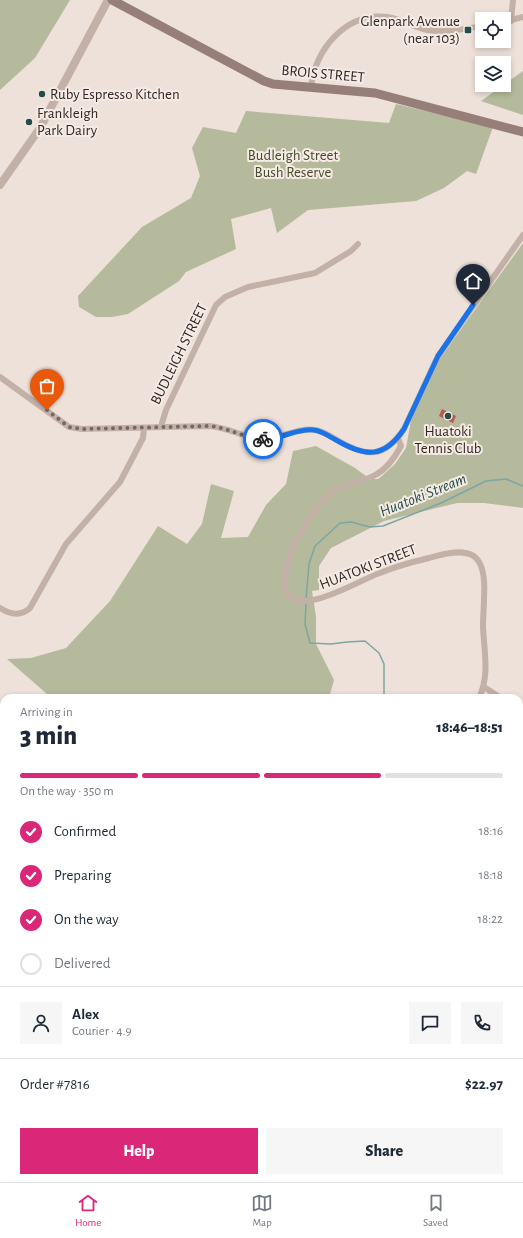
<!DOCTYPE html>
<html lang="en">
<head>
<meta charset="utf-8">
<style>
  :root { --surface:#fff; --page:#f6f6f7; --text:#1f2937; --muted:#747a83; --line:#e0e1e3; --accent:#db2777 }
  body { margin:0; font-family:"Alegreya Sans",sans-serif; background:var(--page); color:var(--text); height:100vh; display:flex; flex-direction:column; font-size:15px; white-space:nowrap }
  * { box-sizing:border-box; margin:0 }
  p { font-size:13px; color:var(--muted) }
  .icon { flex:none; width:22px; height:22px; fill:none; stroke:currentColor; stroke-width:2; stroke-linecap:round; stroke-linejoin:round }
  .map { position:relative; flex:1; overflow:hidden }
  .sheet { position:absolute; left:0px; top:694px; width:523px; height:488px; display:flex; flex-direction:column; background:var(--surface); border-radius:12px 12px 0 0; box-shadow:0 2px 6px #0003 }
  .sheet>* { flex:none }
  .controls { position:absolute; left:475px; top:12px; display:grid; gap:8px }
  .controls a { display:grid; place-items:center; width:36px; height:36px; border-radius:0px; background:var(--surface); box-shadow:0 2px 6px #0003; font-size:20px }
  .pin { position:absolute; display:grid; place-items:center; width:34px; height:34px; color:#fff; margin:-41px -17px; border-radius:50% 50% 50% 0; rotate:-45deg; box-shadow:0 0 4px #0007 }
  .pin .icon { rotate:45deg }
  .courier { position:absolute; display:grid; place-items:center; width:40px; height:40px; margin:-20px; border:3px solid #1a73e8; border-radius:50%; background:#fff; color:#222; box-shadow:0 1px 5px #0007 }
  .head em { font-style:normal; font-weight:800 }
  .head div { display:flex; flex-direction:column-reverse }
  .head { display:flex; align-items:center; justify-content:space-between; height:68px; padding:0 20px }
  h1 { font-size:26px; font-weight:800; line-height:30px }
  .bar { display:grid; grid-template-columns:repeat(4,1fr); gap:6px 4px; align-content:center; height:48px; padding:0 20px }
  .bar i { height:5px; border-radius:3px; background:var(--line) }
  .bar .selected { background:var(--accent) }
  .bar p { grid-column:span 4 }
  .line { display:flex; align-items:center; gap:10px; padding:0 20px; border-top:1px solid var(--line) }
  .line div { flex:1 }
  .round { display:grid; place-items:center; flex:none; width:42px; height:42px; border-radius:0px; background:var(--page) }
  ol { padding:0 20px; list-style:none }
  li { display:flex; align-items:center; gap:12px; height:44px }
  li p { margin-inline-start:auto }
  li .icon { padding:4px; border-radius:50%; background:var(--accent); color:#fff; stroke-width:4 }
  li:last-child { color:var(--muted) }
  li i { width:22px; height:22px; border:2px solid var(--line); border-radius:50% }
  .button { display:flex; gap:8px; margin-top:auto; padding:8px 20px }
  .button a { flex:1; height:46px; border-radius:0px; background:var(--accent); color:#fff; font-size:16px; font-weight:800; line-height:46px; text-align:center }
  .button a+a { background:var(--page); color:var(--text) }
  .dock { display:flex; justify-content:space-around; align-items:center; height:56px; border-top:1px solid var(--line); background:var(--surface); font-size:11px; color:var(--muted) }
  .dock a { display:grid; justify-items:center; gap:2px }
  .dock .selected { color:var(--accent) }
  .map>svg:first-child { display:block }
  .green { fill:#b4ba9b }
  .lines { fill:none; stroke-linecap:round; stroke-linejoin:round }
  .stream { stroke:#7ca6a3; stroke-width:1.5 }
  .building { fill:#b6594e }
  .minor { stroke:#c3b0a7; stroke-width:6 }
  .tertiary { stroke:#c3b0a7; stroke-width:8 }
  .secondary { stroke:#977f79; stroke-width:9 }
  .done { stroke:#736965; stroke-width:4; stroke-dasharray:0 7.2 }
  .route { stroke:#1a73e8; stroke-width:5 }
  .poi-dot { fill:#214d4a; stroke:#f6ebe4; stroke-width:1.5 }
  .labels { text-anchor:middle; dominant-baseline:central; stroke-width:4; stroke-linejoin:round; paint-order:stroke }
  .poi-label { font-size:15px; fill:#312826; stroke:#f6ebe4; text-anchor:start }
  .street-label { font-size:15px; fill:#312826; stroke:#f6ebe4 }
  .park-label { font-size:15px; fill:#454c2d; stroke:#f6ebe4 }
  .water-label { font-size:16px; font-style:italic; fill:#214d4a; stroke:#f6ebe4 }
</style>
</head>
<body>
<div class="map">
<svg width="523" height="1182" viewBox="0 0 523 1182">
  <rect width="100%" height="100%" fill="#ede1d9"/>
  <path class="green" d="M0,0H70L35,58L0,90Z
    M523,71V115L481,101Z
    M396,104L493,127L476,174L467,171L444,188L416,201L308,210L277,233L271,208L231,219L236,249L186,272L179,281L128,314L112,317H96L79,307L78,296L142,227L191,198L200,176L192,148L203,127L236,133L246,111L389,123Z
    M523,243V508L484,503H457L384,521L331,548L319,566V590L312,591L316,617V644L334,680L329,698H44L47,694L7,659L31,658L66,648L110,601L158,526L187,544L202,524L211,484L234,491L221,538L248,537L266,505L286,484L293,451L316,446L355,468L370,479H378L383,475L395,464L406,448L412,415L436,364Z
    M523,770V843L519,846V775Z
    M4,813V1004L0,1003V821Z
    M171,1178H235V1182H173Z"/>
  <g class="lines">
    <path class="stream" d="M306,599L309,564L315,546L340,523L351,522L370,527L383,526L441,503L486,481L506,479L523,486
      M306,603L305,624L310,643L331,644L347,642L365,641L379,653L384,664V698
      M185,1182L186,1178"/>
  </g>
  <path class="building" d="M442,409L456,416L453,423L439,416Z"/>
  <g class="lines">
    <path class="minor" d="M511,21L513,0
      M504,22L523,17
      M311,88C314,50 346,12 387,17C401,19 413,27 427,30C446,33 464,29 482,26
      M0,377L69,427L82,429L208,426C228,427 244,438 264,439C282,439 297,427 315,430C323,431 330,436 337,440C366,457 384,459 404,429L438,356L523,235
      M162,427V423L166,410L216,305L225,297L248,287L315,273L351,251L358,244
      M398,438L401,446C395,457 388,468 377,474C362,483 344,482 330,493C312,507 273,572 288,594C303,616 361,579 380,573C396,566 412,562 429,558C469,546 487,550 484,597C484,607 483,617 483,627C484,651 490,675 479,698
      M0,608C10,614 20,617 30,608L66,544L120,482L143,438L144,428
      M484,687L501,698
      M519,711L523,714
      M519,938L523,936
      M519,1074L523,1083
      M519,1109L523,1107
      M321,1182L322,1178
      M417,1182L421,1178"/>
    <path class="tertiary" d="M0,185L40,128L108,0"/>
    <path class="secondary" d="M112,0L264,81L273,84L375,93L523,132"/>
  </g>
  <g class="lines">
    <path class="done" d="M47,410L69,427L82,429L208,426C227,427 243,438 263,439"/>
    <path class="route" d="M263,439C280,440 296,428 314,430C322,431 329,436 336,440C365,457 384,459 404,429L438,356L473,305"/>
  </g>
  <g class="poi-dot">
    <rect x="464" y="26" width="8" height="8" rx="2"/>
    <circle cx="42" cy="94" r="4"/>
    <circle cx="29" cy="122" r="4"/>
    <circle cx="448" cy="416" r="4"/>
  </g>
  <g class="labels">
    <g class="poi-label">
      <text x="460" y="21" text-anchor="end">Glenpark Avenue<tspan x="460" dy="17">(near 103)</tspan></text>
      <text x="50" y="94">Ruby Espresso Kitchen</text>
      <text x="37" y="113">Frankleigh<tspan x="37" dy="17">Park Dairy</tspan></text>
      <text x="448" y="431" text-anchor="middle">Huatoki<tspan x="448" dy="17">Tennis Club</tspan></text>
    </g>
    <g class="street-label">
      <text transform="translate(323 74) rotate(5)">BROIS STREET</text>
      <text transform="translate(179 354) rotate(-64)">BUDLEIGH STREET</text>
      <text transform="translate(368 567) rotate(-21)">HUATOKI STREET</text>
    </g>
    <g class="park-label">
      <text x="293" y="155">Budleigh Street<tspan x="293" dy="17">Bush Reserve</tspan></text>
    </g>
    <g class="water-label">
      <text transform="translate(423 495) rotate(-22)">Huatoki Stream</text>
    </g>
  </g>
</svg>
<div class="controls">
<a><svg class="icon" aria-label="locate" viewBox="0 0 24 24"><circle cx="12" cy="12" r="6"/><path d="M12 2v4M12 18v4M2 12h4M18 12h4"/></svg></a>
<a><svg class="icon" aria-label="layers" viewBox="0 0 24 24"><path d="M12 4l9 5-9 5-9-5zM3 14l9 5 9-5"/></svg></a>
</div>
<div class="pin" style="left:47px;top:410px;background:#ea580c"><svg class="icon" aria-label="bag" viewBox="0 0 24 24"><path d="M5 8h14l-1 12H6zM9 8a3 3 0 0 1 6 0"/></svg></div>
<div class="pin" style="left:473px;top:305px;background:#1f2937"><svg class="icon" aria-label="home" viewBox="0 0 24 24"><path d="M3 11l9-7 9 7M6 9v11h12V9"/></svg></div>
<div class="courier" style="left:263px;top:439px"><svg class="icon" aria-label="bike" viewBox="0 0 24 24"><circle cx="6" cy="16" r="4"/><circle cx="18" cy="16" r="4"/><path d="M6 16l4-8h5l3 8M10 8l3 8H6M13 5h3"/></svg></div>
<section class="sheet">
<div class="head"><div><h1>3 min</h1><p>Arriving in</p></div><em>18:46–18:51</em></div>
<div class="bar"><i class="selected"></i><i class="selected"></i><i class="selected"></i><i></i><p>On the way · 350 m</p></div>
<ol>
<li><svg class="icon" aria-label="check" viewBox="0 0 24 24"><path d="M5 12l5 5 9-10"/></svg>Confirmed<p>18:16</p></li>
<li><svg class="icon" aria-label="check" viewBox="0 0 24 24"><path d="M5 12l5 5 9-10"/></svg>Preparing<p>18:18</p></li>
<li><svg class="icon" aria-label="check" viewBox="0 0 24 24"><path d="M5 12l5 5 9-10"/></svg>On the way<p>18:22</p></li>
<li><i></i>Delivered</li>
</ol>
<div class="line" style="height:72px"><a class="round"><svg class="icon" aria-label="person" viewBox="0 0 24 24"><circle cx="12" cy="8" r="4"/><path d="M4 21q1-7 8-7t8 7"/></svg></a><div><b>Alex</b><p>Courier · 4.9</p></div><a class="round"><svg class="icon" aria-label="chat" viewBox="0 0 24 24"><path d="M4 5h16v11H9l-5 4z"/></svg></a><a class="round"><svg class="icon" aria-label="phone" viewBox="0 0 24 24"><path d="M5 4h4l2 5-3 2q2 4 5 5l2-3 5 2v4C11 20 4 13 5 4z"/></svg></a></div>
<div class="line" style="height:52px"><div>Order #7816</div><b>$22.97</b></div>
<div class="button"><a>Help</a><a>Share</a></div>
</section>
</div>
<nav class="dock">
<a class="selected"><svg class="icon" aria-label="home" viewBox="0 0 24 24"><path d="M3 11l9-7 9 7M6 9v11h12V9"/></svg>Home</a>
<a><svg class="icon" aria-label="map" viewBox="0 0 24 24"><path d="M3 6l6-2 6 2 6-2v14l-6 2-6-2-6 2zM9 4v14M15 6v14"/></svg>Map</a>
<a><svg class="icon" aria-label="saved" viewBox="0 0 24 24"><path d="M7 4h10v16l-5-4-5 4z"/></svg>Saved</a>
</nav>
</body>
</html>
